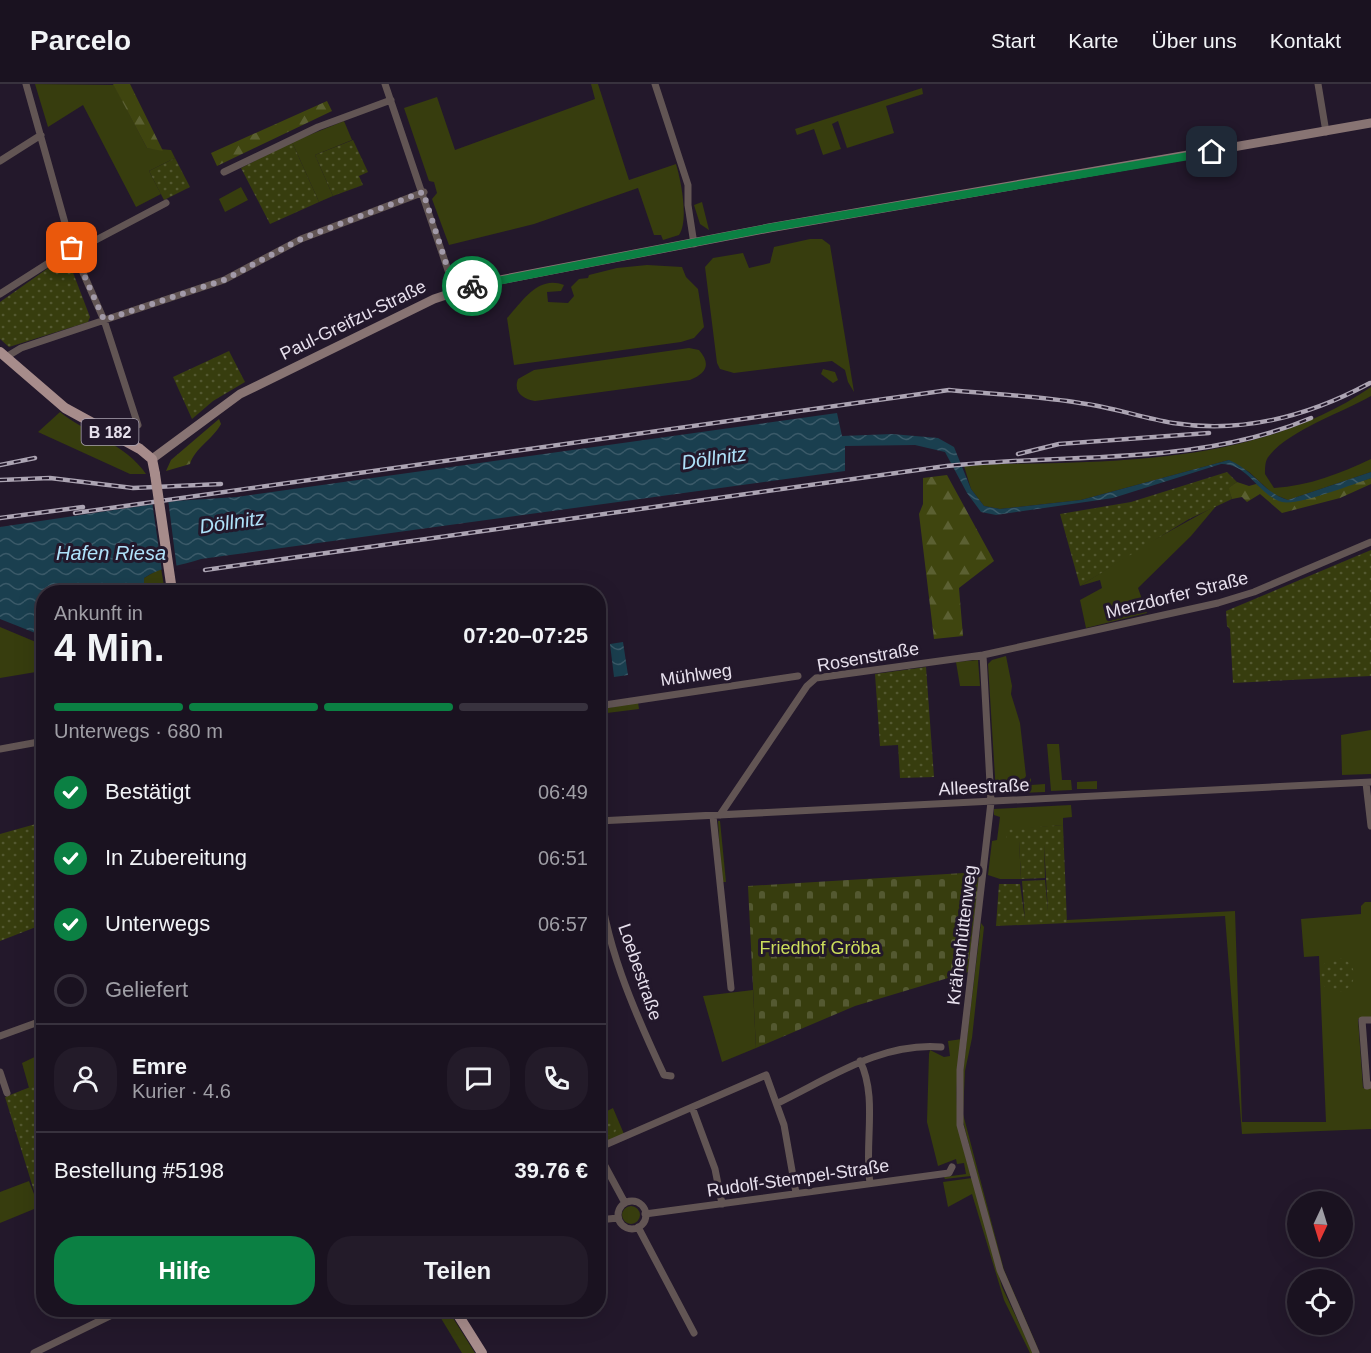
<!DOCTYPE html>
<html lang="de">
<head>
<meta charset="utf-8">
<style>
  :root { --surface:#1a1220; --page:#231b29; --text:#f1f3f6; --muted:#9f9ea5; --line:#38323e; --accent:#0b8043 }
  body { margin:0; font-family:Helvetica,sans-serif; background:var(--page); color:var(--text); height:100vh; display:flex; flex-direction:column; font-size:22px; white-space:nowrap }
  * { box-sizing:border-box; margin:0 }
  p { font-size:20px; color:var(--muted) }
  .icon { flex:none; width:33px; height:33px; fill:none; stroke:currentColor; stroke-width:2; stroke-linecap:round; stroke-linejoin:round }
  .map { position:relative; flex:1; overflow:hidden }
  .sheet { position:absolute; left:36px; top:501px; width:570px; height:732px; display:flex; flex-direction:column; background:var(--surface); border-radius:24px; box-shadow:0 6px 24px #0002,0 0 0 2px var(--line) }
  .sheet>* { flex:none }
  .needle { width:39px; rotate:184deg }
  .fabs { position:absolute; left:1287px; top:1107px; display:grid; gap:12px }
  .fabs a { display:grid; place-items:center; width:66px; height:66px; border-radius:50%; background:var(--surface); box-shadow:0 6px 24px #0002,0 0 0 2px var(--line); font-size:30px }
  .pin { position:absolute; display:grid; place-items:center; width:51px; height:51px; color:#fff; margin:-26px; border-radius:12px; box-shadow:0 3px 9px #0006 }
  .courier { position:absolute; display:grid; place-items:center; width:60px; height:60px; margin:-30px; border:4px solid #0b8043; border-radius:50%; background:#fff; color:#222; box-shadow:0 2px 8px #0007 }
  .headline em { font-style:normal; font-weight:700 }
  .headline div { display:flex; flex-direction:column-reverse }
  .headline { display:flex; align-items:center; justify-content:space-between; height:102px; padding:0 18px }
  h1 { font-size:39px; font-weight:700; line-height:45px }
  .bar { display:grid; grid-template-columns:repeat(4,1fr); gap:9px 6px; align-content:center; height:72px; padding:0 18px }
  .bar i { height:8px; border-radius:4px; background:var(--line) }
  .bar .selected { background:var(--accent) }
  .bar p { grid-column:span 4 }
  .line { display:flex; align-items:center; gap:15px; padding:0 18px; border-top:2px solid var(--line) }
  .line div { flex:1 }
  .round { display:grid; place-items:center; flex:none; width:63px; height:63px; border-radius:24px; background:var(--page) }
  ol { padding:0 18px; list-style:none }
  li { display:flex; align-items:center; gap:18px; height:66px }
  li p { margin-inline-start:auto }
  li .icon { padding:6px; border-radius:50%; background:var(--accent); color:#fff; stroke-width:4 }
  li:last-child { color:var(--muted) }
  li i { width:33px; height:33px; border:3px solid var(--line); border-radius:50% }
  .button { display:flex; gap:12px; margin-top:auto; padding:12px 18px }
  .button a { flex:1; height:69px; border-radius:24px; background:var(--accent); color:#fff; font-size:24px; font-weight:700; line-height:69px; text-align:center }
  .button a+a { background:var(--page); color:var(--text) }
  header { display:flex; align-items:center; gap:36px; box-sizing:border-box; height:84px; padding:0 30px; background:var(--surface); border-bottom:2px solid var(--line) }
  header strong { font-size:28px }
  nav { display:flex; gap:33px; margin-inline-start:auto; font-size:21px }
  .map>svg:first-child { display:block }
  .grass { fill:#373d0e }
  .forest { fill:url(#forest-firs) }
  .cemetery { fill:url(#cemetery-stones) }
  .park { fill:url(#park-dots) }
  .water { fill:url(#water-waves) }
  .pier { fill:#23182b }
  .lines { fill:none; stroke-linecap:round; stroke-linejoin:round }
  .street { stroke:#625554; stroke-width:7 }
  .secondary { stroke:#887473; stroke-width:9 }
  .primary { stroke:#a78c8b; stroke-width:10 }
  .rail-casing { stroke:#aca4b3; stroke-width:4.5 }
  .rail { stroke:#23182b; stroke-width:2; stroke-dasharray:7; stroke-linecap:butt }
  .primary-bridge { stroke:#a78c8b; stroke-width:10 }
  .done { stroke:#a29aa9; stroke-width:6; stroke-dasharray:0 10.8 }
  .route { stroke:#0b8043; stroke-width:8 }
  .labels { text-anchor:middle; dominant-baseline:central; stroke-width:6; stroke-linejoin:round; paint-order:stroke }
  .shield { fill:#23182b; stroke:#aca4b3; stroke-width:1.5 }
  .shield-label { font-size:16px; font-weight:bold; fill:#e7e0ed }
  .street-label { font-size:18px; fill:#e7e0ed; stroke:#23182b }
  .park-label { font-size:18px; fill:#ccde5b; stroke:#23182b }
  .water-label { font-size:20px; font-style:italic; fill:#afe2fa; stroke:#23182b }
</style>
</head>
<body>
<header>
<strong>Parcelo</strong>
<nav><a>Start</a><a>Karte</a><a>Über uns</a><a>Kontakt</a></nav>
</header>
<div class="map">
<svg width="1371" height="1269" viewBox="0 0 1371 1269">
  <defs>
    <pattern id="forest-firs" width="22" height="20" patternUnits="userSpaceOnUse" patternTransform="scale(1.5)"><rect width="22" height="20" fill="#3f450f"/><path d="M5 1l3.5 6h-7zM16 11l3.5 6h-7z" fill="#5b6032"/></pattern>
    <pattern id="cemetery-stones" width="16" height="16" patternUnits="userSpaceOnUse" patternTransform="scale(1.5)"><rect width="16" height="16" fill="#373d0e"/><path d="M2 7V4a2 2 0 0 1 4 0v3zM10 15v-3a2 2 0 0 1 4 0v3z" fill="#545931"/></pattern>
    <pattern id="park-dots" width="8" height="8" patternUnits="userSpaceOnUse" patternTransform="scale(1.5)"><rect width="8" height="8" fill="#373d0e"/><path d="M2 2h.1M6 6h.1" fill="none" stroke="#545931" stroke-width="1.8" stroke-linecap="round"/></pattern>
    <pattern id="water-waves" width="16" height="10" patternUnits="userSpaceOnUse" patternTransform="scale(1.5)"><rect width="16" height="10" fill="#1a3f4f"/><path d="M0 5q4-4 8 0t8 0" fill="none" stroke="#3b5a69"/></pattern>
  </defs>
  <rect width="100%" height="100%" fill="#23182b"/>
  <path class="grass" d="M35,0L114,1L147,64L171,66L175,74L149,87L161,110L136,123L83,21L48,43Z
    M591,0H598L629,96L676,80C681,96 689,137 679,151L663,156L661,151H654L638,104L534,140L449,161L432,115L437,109L434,98L429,97L404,24L437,13L455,66L595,15Z
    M922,4L923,10L886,22L894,49L847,64L838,37L832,40L841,65L823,71L814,45L797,51L795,45Z
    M344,37L352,56L315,71L333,112L319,118L292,58Z
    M241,103L248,116L225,128L219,115Z
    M702,118L709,146L700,140L694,121Z
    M810,155H822L830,161L854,308L848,298L845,286L832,277L734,289L720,285L717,279L705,183L713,174L743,169L749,184L770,179L774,163Z
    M647,181L682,183L686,193L698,205L704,243L694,254L681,258L514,281L507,234C523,217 538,191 564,201L561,207L547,208L548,218L568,219L574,212L571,203L579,195L588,194L589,191L617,184Z
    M689,264L699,266C711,280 707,289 690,296L535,317C523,315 513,308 518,295L534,286Z
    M823,285L835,288L838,296L833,299L821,290Z
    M1371,303V312C1343,328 1288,347 1269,372C1265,376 1265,384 1265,390L1274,404C1309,402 1341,389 1371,375V388L1288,416L1273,410L1249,388L1229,376L1081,416L1000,425L984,422L971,405L964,382C996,379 1028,380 1060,379C1168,376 1279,366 1371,303Z
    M60,328C87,350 126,360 146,390H130L38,348Z
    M1217,421L1191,452L1138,504L1147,529L1086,544L1080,516L1102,504L1100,496L1080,502L1143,462Z
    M161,484L165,508H147L144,501V494Z
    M0,543L43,561L42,587L0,594Z
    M1006,572L1012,602L1011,610L1020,639L1026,692L1014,710L996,709L988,580L992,576Z
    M978,576L980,602H960L956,578Z
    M638,618L639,625L599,630L598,626Z
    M1371,646V690L1342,691L1341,651Z
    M1047,660H1059L1062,696H1071L1072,706L1051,707Z
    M1031,694V701L1045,700V708L1020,709Z
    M1097,697V705H1077V698Z
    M1071,721L1072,733L1063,734V741L1007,746L1019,756L1021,795H1000L988,791L992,757L997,756L1000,733L994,731V725Z
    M718,737H720L726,798H722Z
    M1365,818H1371V934L1358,935L1363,1004H1371V1045L1242,1050L1225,832L1067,839V836L1235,827L1242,1038H1326L1319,872L1304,873L1301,835L1361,830V822Z
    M981,839L984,843L972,954L965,987L963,1030L1004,1186L1040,1269L1018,1226L1002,1186L961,1030L963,987Z
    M753,906L756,964L722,978L703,912Z
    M962,955C953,1011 955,1038 971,1092L945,1095L944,1093L966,1090L964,1079L957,1080L956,1075L938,1082L927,1038L929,970L930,966L944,973L950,972L948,957Z
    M43,969V998L29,1004L22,979Z
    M613,1024L624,1050L602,1059L599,1052H605L612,1036L599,1038V1031Z
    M972,1094L1002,1203L1033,1269H1030L1004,1216L972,1110L948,1123L943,1098Z
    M29,1097L39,1123L0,1139V1108Z
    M622 1131a9 9 0 1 1 18 0a9 9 0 1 1-18 0Z
    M436,1226H448L475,1269H462Z"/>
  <path class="forest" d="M113,0H130L163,67L147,64Z
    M327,17L332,27L217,82L211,69Z
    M219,335L221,340C212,356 195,364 190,380L166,387L171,376Z
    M947,391L994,477L959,504L963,552L934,555L919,430L923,420V394Z
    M1371,394V400L1340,414L1282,429L1260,410L1247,418L1242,413L1232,415L1228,404L1237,398L1249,402L1256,400L1280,417H1297Z"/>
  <path class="cemetery" d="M980,788L968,888L855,922L756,964L748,802Z"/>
  <path class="park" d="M353,56L368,88L359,92L363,101L333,112L315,71Z
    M292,58L319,118L270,140L241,84Z
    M175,74L190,103L164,116L149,87Z
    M61,175L69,178L90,233L88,238L9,263L0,255V218Z
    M229,267L245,298L213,317L192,335L173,293Z
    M1227,388L1237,398L1229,404L1232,415L1189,435L1080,502L1060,430L1131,418Z
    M1371,466V592L1233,599L1230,545L1227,542L1226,527Z
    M926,583L934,693L900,694L898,661L880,662L875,590Z
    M43,738V862L36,843L0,857V750Z
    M1063,741L1067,839L996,842L999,800H1020L1025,836L1022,797L1045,796L1048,828L1044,760L1045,794L1021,795L1019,757H1006L1007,745Z
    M1320 891a17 17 0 1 1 34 0a17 17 0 1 1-34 0Z
    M43,998L44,1121L39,1123L5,1013Z
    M599 1043a9 9 0 1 1 18 0a9 9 0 1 1-18 0Z"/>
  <path class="water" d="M837,329L842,352L892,350L938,354L954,363L971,405L984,422L1000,425L1081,416L1229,376C1252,385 1264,409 1288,416L1371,388V394C1354,400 1297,422 1282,418C1258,411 1248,379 1221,380L1113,414L996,431L981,428L967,409L945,368L915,361L845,362V387L201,475C182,482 161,482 144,494V501L147,508H44L43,552L0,535V443L175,417L237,413Z
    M623,558L628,591L614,593L610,560Z"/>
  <path class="pier" d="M168,415L177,486L162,487L152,417Z"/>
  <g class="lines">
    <path class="street" d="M26,0L72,164L104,236L138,341
      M385,0L455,207
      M655,0L688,101V121L694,160
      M1318,0L1326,48
      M0,77L41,51
      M224,88L318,43L391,16
      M0,210L72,164L94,157L166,119
      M6,273L21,264L224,196L301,155L424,108
      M983,571L991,718L960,986V1041L1000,1186L1036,1269
      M598,622L798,592
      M0,665L44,657
      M1366,699L1371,742
      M720,731L807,602L816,594L983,571L1218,519L1254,508L1371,458
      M713,732L731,904
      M598,737L1371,698
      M598,786C603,857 634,927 664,991L671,992
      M1371,936H1362L1367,1002L1371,1001
      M0,952L44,936
      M860,977C878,1013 864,1060 870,1099
      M0,988L7,1009
      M778,1019C830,994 881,958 941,963
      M692,1023L715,1085L722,1120
      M598,1064L766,991L784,1041L796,1109
      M598,1069L625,1119
      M618 1131a14 14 0 1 1 28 0a14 14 0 1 1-28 0Z
      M645,1130L949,1089L952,1083
      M598,1136L618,1134
      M638,1143L694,1249
      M34,1269L122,1226"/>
    <path class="secondary" d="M152,375L240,310L434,215L479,200L769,144L1371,39"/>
    <path class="primary" d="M0,268L65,324L140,365L152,375L155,390
      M455,1226L482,1269"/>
    <g class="rail-casing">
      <path id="rail" d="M1018,370L1059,360L1209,349
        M0,381L35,374
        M0,396L50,394L133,404L221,400
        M75,429L949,306C992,310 1036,312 1080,319C1112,323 1142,334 1173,339C1243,350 1309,332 1370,299
        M0,434L83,423
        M205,486L939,383C1063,368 1193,384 1311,334"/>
    </g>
    <use href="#rail" class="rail"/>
    <path class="primary-bridge" d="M155,390L171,500"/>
  </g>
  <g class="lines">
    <path class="done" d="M72,164L104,236L224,196L301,155L423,108L455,207L472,202"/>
    <path class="route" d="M472,202L768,144L1212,68"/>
  </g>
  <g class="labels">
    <rect class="shield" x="81.5" y="335" width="57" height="26" rx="4.5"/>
    <g class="shield-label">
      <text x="110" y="348">B 182</text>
    </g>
    <g class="street-label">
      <text transform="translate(353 236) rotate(-26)">Paul-Greifzu-Straße</text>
      <text transform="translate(1177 511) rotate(-14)">Merzdorfer Straße</text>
      <text transform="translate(868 573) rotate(-10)">Rosenstraße</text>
      <text transform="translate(696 591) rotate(-8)">Mühlweg</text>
      <text transform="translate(984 703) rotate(-3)">Alleestraße</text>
      <text transform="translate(962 851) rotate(-83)">Krähenhüttenweg</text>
      <text transform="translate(640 888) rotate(71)">Loebestraße</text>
      <text transform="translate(798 1094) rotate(-8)">Rudolf-Stempel-Straße</text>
    </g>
    <g class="park-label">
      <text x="820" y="864">Friedhof Gröba</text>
    </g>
    <g class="water-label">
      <text transform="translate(714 374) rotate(-8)">Döllnitz</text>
      <text transform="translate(232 438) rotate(-8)">Döllnitz</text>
      <text x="111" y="469">Hafen Riesa</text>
    </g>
  </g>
</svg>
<div class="fabs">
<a><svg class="needle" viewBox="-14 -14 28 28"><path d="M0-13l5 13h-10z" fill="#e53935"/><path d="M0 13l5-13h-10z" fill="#9f9ea5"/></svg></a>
<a><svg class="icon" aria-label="locate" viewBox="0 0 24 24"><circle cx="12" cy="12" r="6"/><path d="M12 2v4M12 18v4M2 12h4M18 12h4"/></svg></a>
</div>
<div class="pin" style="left:72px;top:164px;background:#ea580c"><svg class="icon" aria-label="bag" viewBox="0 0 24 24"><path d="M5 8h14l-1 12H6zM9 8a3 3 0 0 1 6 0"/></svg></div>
<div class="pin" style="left:1212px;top:68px;background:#1f2937"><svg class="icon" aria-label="home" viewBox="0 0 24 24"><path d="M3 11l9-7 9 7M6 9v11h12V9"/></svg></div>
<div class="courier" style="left:472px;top:202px"><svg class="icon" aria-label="bike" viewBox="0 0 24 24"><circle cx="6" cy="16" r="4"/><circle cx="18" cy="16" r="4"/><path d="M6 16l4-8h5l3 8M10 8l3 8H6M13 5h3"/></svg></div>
<section class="sheet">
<div class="headline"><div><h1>4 Min.</h1><p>Ankunft in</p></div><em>07:20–07:25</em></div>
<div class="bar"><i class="selected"></i><i class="selected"></i><i class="selected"></i><i></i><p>Unterwegs · 680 m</p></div>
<ol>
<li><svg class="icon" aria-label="check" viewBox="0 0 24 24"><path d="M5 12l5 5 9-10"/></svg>Bestätigt<p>06:49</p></li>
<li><svg class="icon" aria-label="check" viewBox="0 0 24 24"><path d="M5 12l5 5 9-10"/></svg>In Zubereitung<p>06:51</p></li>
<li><svg class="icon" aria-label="check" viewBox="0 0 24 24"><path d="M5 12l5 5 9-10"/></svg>Unterwegs<p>06:57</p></li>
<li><i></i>Geliefert</li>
</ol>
<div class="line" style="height:108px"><a class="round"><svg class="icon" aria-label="person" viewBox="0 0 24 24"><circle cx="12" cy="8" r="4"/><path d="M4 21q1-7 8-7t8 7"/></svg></a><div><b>Emre</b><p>Kurier · 4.6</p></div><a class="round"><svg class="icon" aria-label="chat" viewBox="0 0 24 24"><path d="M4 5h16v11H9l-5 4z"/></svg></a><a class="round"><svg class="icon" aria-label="phone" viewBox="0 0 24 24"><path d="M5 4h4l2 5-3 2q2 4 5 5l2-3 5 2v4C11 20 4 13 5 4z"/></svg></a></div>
<div class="line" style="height:78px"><div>Bestellung #5198</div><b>39.76 €</b></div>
<div class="button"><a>Hilfe</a><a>Teilen</a></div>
</section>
</div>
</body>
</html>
